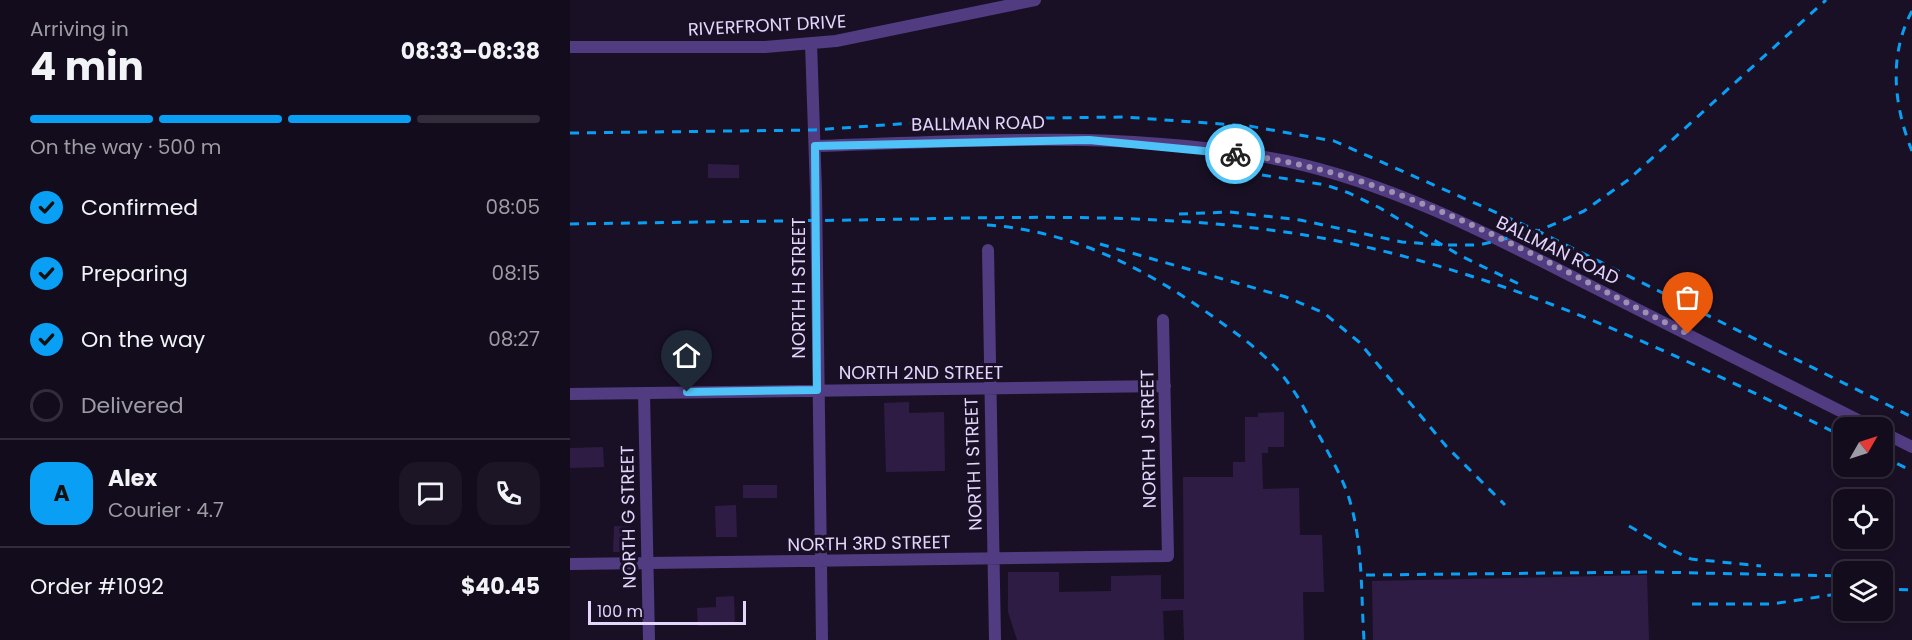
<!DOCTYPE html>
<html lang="en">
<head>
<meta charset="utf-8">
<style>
  :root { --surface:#130c1c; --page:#1c1525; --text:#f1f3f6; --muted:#9d9ba3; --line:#322c3b; --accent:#099ff5 }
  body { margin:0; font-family:Poppins,sans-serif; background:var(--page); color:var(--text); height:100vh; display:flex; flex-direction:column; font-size:22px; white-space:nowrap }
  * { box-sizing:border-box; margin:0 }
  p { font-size:20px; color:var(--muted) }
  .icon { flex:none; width:33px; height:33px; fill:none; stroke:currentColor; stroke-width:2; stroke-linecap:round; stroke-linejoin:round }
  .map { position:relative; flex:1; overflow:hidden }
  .drawer { display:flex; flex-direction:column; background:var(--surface); width:570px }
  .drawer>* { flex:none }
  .needle { width:39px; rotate:51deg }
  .controls { position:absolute; left:1263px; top:417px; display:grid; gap:12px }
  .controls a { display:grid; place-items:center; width:60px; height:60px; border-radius:12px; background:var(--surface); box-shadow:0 3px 9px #0003,0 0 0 2px var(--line); font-size:30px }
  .scale { position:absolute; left:18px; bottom:15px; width:158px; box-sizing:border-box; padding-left:6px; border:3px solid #e4d5fd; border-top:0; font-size:16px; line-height:21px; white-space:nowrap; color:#e4d5fd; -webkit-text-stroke:4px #191025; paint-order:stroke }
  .pin { position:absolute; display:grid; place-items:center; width:51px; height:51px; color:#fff; margin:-62px -26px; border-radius:50% 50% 50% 0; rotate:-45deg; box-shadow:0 0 6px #0007 }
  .pin .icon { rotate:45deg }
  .courier { position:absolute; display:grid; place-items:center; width:60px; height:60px; margin:-30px; border:4px solid #4fc3f7; border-radius:50%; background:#fff; color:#222; box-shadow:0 2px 8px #0007 }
  .headline em { font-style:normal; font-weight:700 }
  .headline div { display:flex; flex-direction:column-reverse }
  .headline { display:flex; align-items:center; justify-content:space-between; height:102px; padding:0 30px }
  h1 { font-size:39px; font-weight:700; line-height:45px }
  .bar { display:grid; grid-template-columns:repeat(4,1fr); gap:9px 6px; align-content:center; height:72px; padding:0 30px }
  .bar i { height:8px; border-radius:4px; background:var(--line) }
  .bar .on { background:var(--accent) }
  .bar p { grid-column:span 4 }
  .line { display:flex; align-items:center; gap:15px; padding:0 30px; border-top:2px solid var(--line) }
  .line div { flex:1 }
  .round { display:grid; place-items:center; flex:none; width:63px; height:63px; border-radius:18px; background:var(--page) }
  ol { padding:0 30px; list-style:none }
  li { display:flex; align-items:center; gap:18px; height:66px }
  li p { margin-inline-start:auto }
  li .icon { padding:6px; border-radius:50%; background:var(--accent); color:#111; stroke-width:4 }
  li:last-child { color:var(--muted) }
  li i { width:33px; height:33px; border:3px solid var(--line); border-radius:50% }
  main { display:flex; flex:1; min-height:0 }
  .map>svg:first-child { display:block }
  .building { fill:#2f1c45 }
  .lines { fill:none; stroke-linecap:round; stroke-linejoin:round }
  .minor { stroke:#513c82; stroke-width:12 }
  .rail { stroke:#099ff5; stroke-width:3; stroke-dasharray:9 8; stroke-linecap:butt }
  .done { stroke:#9d90b1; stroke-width:6; stroke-dasharray:0 10.8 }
  .route { stroke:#4fc3f7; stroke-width:8 }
  .labels { text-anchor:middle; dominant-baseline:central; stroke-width:6; stroke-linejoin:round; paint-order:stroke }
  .street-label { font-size:18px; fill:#e4d5fd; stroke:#191025 }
</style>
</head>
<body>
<main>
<section class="drawer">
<div class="headline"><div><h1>4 min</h1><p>Arriving in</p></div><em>08:33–08:38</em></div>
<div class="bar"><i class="on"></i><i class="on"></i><i class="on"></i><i></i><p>On the way · 500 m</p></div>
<ol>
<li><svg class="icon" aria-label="check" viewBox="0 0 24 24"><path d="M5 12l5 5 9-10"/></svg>Confirmed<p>08:05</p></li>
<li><svg class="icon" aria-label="check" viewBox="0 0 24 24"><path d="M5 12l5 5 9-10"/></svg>Preparing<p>08:15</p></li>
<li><svg class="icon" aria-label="check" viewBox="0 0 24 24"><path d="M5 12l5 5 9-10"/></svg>On the way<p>08:27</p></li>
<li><i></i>Delivered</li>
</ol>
<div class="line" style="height:108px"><b class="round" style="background:var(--accent);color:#111">A</b><div><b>Alex</b><p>Courier · 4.7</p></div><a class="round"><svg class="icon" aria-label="chat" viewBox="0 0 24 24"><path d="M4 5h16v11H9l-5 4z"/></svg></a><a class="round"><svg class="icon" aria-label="phone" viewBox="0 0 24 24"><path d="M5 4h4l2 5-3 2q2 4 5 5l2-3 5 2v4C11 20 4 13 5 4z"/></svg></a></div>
<div class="line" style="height:78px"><div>Order #1092</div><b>$40.45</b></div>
</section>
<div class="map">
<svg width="1342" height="640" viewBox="0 0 1342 640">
  <rect width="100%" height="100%" fill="#191025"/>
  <path class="building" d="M138,164L169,165V178H138Z
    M339,402V413L374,412L375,471L316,472L314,403Z
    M714,412V447H698V453H692L693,489L729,488L730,535H752L754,592H733L734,640H614L613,610L593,611L594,640H447L438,612V572H489V592L541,591V576L591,575V599H614L613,477H663V462H675V417H688V413Z
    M33,447L34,467L0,468V448Z
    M173,485H207V498H173Z
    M166,505L167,537H146L145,506Z
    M44,526L64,527L63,552H43Z
    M1077,575L1079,640H803L802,581Z
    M164,596L165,625L128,626L127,608L146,607V597Z"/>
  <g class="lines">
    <path class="minor" d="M241,43L246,191L252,640
      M0,47H195L266,41L465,0
      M245,146C401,141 561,129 716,161C823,184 920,235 1017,284C1113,332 1208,380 1304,428
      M418,250L425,640
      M74,393L79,640
      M0,394L595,386
      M1312,432L1342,447
      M0,564L598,556L593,320"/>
    <path class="rail" d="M1342,11C1318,56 1324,106 1342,151
      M0,133L244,130L399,119L554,117L679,126L764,141L968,231L1342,417
      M692,175L756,185L779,193L810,208L891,256L949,284
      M609,214L659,212L730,220L832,242L874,245H909L968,231L1014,211L1058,180L1256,0
      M0,224C114,222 229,221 343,219C499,216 656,213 809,250C973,290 1123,362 1274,437
      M417,225C504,231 579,270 649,321C673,338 698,356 716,380C730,398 740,420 751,439C762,460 775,482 781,505C793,548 791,596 794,640
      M530,244L716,297L754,313L789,342L876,446L935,505
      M1312,456L1342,471
      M1059,526L1097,548L1121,559L1191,566
      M796,575L1081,572L1274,576
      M1312,589L1342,590
      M1122,604H1202L1274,593"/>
  </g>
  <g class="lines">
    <path class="done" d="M665,154C827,171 974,262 1118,334"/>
    <path class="route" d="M117,392L247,390L245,146L519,140L665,154"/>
  </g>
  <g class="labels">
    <g class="street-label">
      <text transform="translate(197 25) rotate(-3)">RIVERFRONT DRIVE</text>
      <text transform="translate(408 123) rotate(-1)">BALLMAN ROAD</text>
      <text transform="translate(988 250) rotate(26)">BALLMAN ROAD</text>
      <text transform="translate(228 288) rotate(-90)">NORTH H STREET</text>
      <text x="351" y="372">NORTH 2ND STREET</text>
      <text transform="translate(578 439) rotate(-91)">NORTH J STREET</text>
      <text transform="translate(403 464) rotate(-92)">NORTH I STREET</text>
      <text transform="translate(58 517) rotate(-91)">NORTH G STREET</text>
      <text transform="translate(299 543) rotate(-1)">NORTH 3RD STREET</text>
    </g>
  </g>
</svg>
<div class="controls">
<a><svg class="needle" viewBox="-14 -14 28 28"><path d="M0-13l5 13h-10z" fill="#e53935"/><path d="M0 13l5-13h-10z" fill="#9d9ba3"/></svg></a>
<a><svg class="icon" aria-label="locate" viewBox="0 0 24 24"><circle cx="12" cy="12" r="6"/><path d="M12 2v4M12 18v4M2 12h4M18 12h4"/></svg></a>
<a><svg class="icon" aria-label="layers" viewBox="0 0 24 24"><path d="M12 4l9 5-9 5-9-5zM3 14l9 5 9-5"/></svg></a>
</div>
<div class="scale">100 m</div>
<div class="pin" style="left:1118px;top:334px;background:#ea580c"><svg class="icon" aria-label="bag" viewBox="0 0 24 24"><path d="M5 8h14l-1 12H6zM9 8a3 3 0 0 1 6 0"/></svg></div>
<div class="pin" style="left:117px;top:392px;background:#1f2937"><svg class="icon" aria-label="home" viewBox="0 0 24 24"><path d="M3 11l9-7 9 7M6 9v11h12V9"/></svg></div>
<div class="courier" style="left:665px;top:154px"><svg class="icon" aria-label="bike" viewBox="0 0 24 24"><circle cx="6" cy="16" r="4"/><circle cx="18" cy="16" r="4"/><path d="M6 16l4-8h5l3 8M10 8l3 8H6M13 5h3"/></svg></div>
</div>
</main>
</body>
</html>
